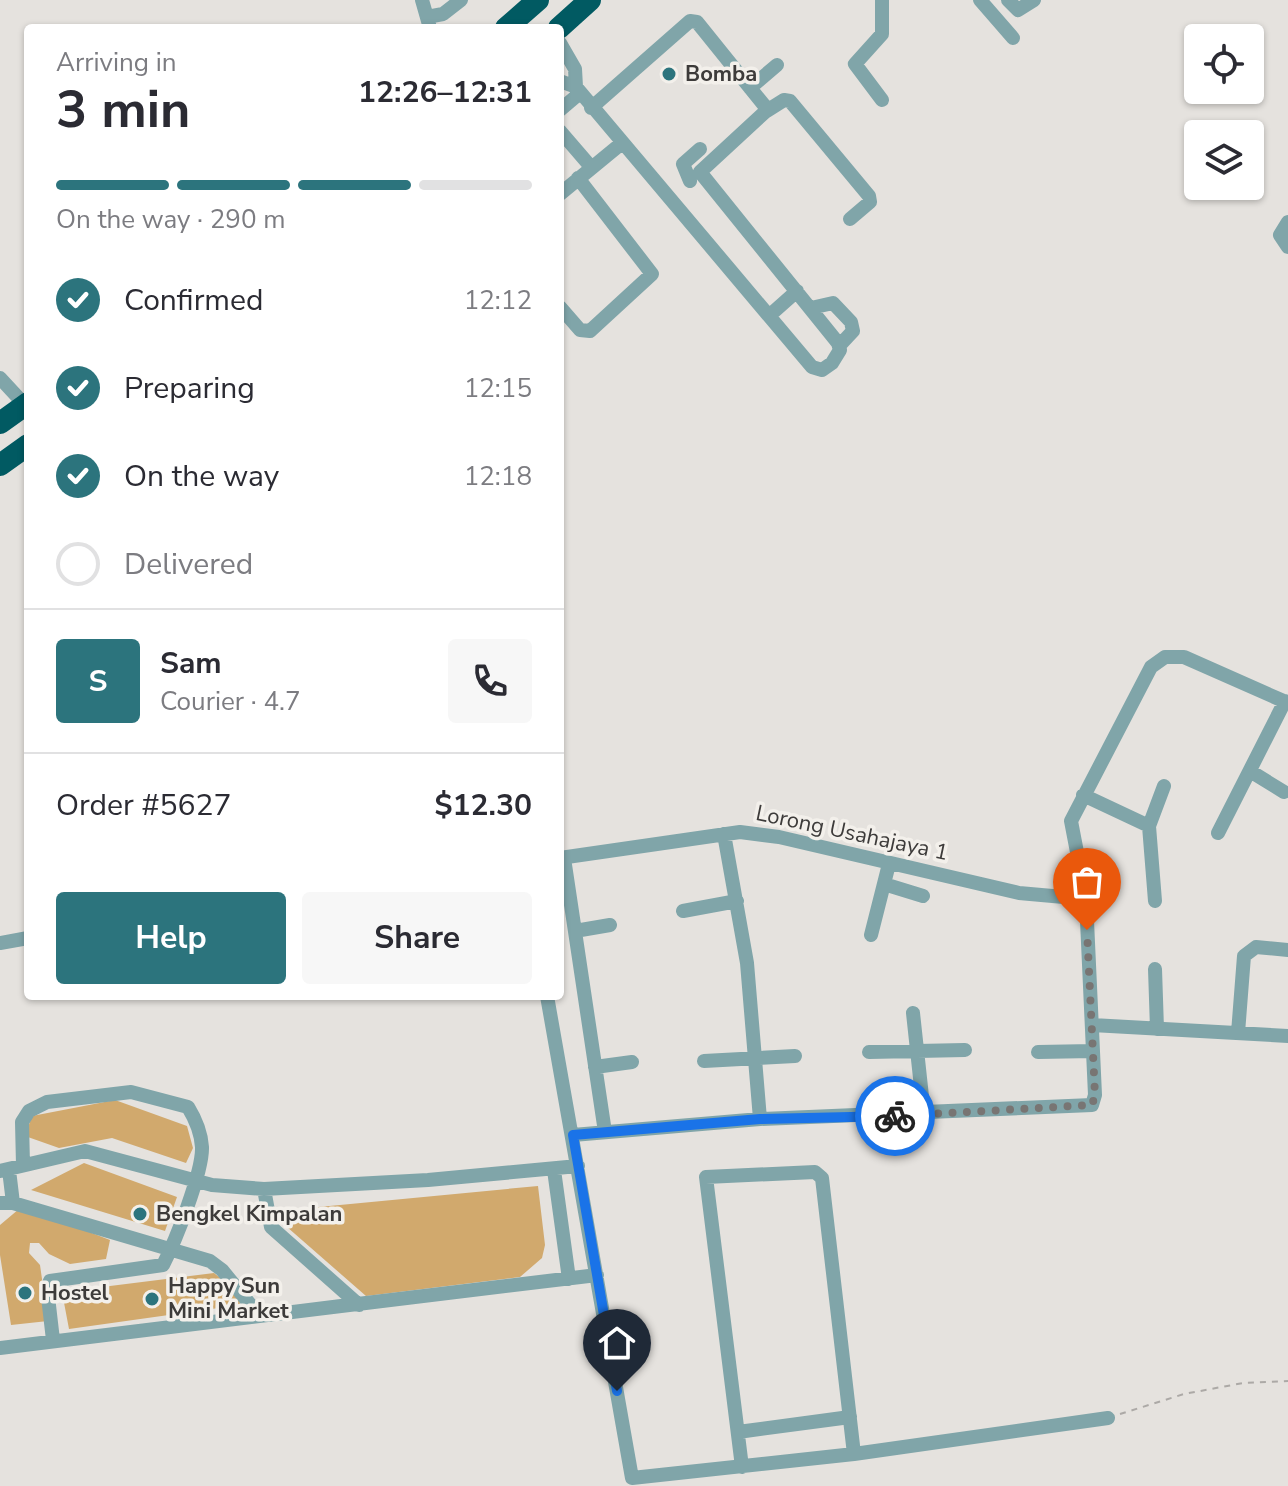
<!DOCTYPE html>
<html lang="en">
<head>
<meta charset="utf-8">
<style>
  :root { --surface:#fff; --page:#f7f7f7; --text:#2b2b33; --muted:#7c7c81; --line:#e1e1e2; --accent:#2c747d }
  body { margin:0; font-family:"Nunito Sans",sans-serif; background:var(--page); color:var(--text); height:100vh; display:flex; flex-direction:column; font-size:30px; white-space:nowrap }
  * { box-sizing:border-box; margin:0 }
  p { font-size:26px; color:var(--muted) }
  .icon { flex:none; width:44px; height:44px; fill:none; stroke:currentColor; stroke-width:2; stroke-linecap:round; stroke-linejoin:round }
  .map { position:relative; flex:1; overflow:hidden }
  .side { position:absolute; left:24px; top:24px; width:540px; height:976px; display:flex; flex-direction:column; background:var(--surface); border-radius:8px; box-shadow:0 2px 6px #0004 }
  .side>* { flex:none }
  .fabs { position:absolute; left:1184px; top:24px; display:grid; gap:16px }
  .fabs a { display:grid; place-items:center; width:80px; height:80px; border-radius:8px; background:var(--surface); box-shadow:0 2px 6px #0004; font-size:40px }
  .pin { position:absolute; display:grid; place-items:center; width:68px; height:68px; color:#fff; margin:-82px -34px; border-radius:50% 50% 50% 0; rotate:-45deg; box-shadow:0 0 8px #0007 }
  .pin .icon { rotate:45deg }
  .courier { position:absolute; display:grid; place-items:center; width:80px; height:80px; margin:-40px; border:6px solid #1a73e8; border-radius:50%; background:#fff; color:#222; box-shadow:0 2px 10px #0007 }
  .head em { font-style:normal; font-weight:700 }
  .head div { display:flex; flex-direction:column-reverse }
  .head { display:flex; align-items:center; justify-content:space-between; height:136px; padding:0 32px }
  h1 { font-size:52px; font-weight:700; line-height:60px }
  .bar { display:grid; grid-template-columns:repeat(4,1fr); gap:12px 8px; align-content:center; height:96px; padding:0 32px }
  .bar i { height:10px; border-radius:6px; background:var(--line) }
  .bar .selected { background:var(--accent) }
  .bar p { grid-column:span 4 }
  .line { display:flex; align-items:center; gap:20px; padding:0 32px; border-top:2px solid var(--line) }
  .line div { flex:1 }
  .round { display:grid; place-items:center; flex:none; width:84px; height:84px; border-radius:8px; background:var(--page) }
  ol { padding:0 32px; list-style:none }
  li { display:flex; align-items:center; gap:24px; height:88px }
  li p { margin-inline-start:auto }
  li .icon { padding:8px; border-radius:50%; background:var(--accent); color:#fff; stroke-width:4 }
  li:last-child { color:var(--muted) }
  li i { width:44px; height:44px; border:4px solid var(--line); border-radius:50% }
  .action { display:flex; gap:16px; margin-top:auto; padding:16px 32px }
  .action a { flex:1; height:92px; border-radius:8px; background:var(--accent); color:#fff; font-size:32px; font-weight:700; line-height:92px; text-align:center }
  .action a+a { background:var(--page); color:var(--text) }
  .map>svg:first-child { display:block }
  .building { fill:#d1a96d }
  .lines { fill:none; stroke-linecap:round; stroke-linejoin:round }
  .path { stroke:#aca9a6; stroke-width:2; stroke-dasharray:6 6; stroke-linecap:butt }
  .minor { stroke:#80a5a9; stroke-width:14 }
  .highway { stroke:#015a62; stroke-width:22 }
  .done { stroke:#787573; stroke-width:8; stroke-dasharray:0 14.4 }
  .route { stroke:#1a73e8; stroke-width:10 }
  .poi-dot { fill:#2c747d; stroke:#f3f0eb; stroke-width:3 }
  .labels { text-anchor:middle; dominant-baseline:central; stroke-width:7; stroke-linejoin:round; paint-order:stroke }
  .poi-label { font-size:22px; font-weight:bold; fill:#3d3b3a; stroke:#f3f0eb; text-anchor:start }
  .street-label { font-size:22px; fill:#3d3b3a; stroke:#f3f0eb }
</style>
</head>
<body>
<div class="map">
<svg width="1288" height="1486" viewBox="0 0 1288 1486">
  <rect width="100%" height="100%" fill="#e5e2de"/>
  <path class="building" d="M115,1100L187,1126L193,1148L186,1163L112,1138L59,1148L25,1136L32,1116Z
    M84,1163L177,1197L165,1231L31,1190Z
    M538,1186L545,1245L542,1258L520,1277L366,1296L279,1220L277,1211Z
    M19,1209L32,1210L110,1240L106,1259L70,1264L49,1254L39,1243H30L29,1253L40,1265L48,1321L11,1325L0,1255V1225Z
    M214,1273L239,1293L240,1305L69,1329L62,1292Z"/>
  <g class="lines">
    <path class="path" d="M1120,1414L1184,1394L1243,1383L1288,1381"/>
    <path class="minor" d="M422,0L430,28
      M882,0V34L855,64L882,100
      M980,0L1013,38
      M1008,0L1018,10L1034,0
      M427,17L443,14L461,0
      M560,43L575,69L576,87
      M560,81L576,87L812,367L822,370L832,363L840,350L838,343L700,172L765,112L784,100L790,101L869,196L870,202L850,219
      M750,88L777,65
      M591,108L690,21L697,22L768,110
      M560,110L580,93
      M560,131L591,167
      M690,181L683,164L700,149
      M560,194L622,143
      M1288,222L1280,235L1288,247
      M560,307L580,330L590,331L652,274L578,178
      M811,308L833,303L851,322L853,331L839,346
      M770,315L797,291
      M0,378L25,405
      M1250,771L1284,792
      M1083,795L1149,826
      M1218,833L1285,701
      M724,834L747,963L760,1119
      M560,858L740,832L779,837L1019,893L1086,899
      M564,858L605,1132
      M884,884L923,896
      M1155,901L1149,826L1164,786
      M683,911L737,901
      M575,931L610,925
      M871,935L889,864
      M0,943L28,938
      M1155,969L1157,1029
      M547,996L632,1478L854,1454L1108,1418
      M913,1013L924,1115
      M1092,1025L1288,1036
      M1238,1033L1244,956L1256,947L1288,950
      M869,1052L965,1050
      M1038,1052L1093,1051
      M704,1061L795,1056
      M595,1067L632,1062
      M573,1135L760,1119L1092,1105L1095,1095L1086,899L1071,821L1151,667L1165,657H1184L1288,703
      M23,1165L22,1122L29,1111L47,1102L131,1092L188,1107C196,1120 201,1132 202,1147C203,1172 175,1242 163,1265L50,1281L47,1288L53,1340
      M9,1170L13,1203
      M554,1170L569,1279
      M0,1171L85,1151L212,1185L264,1189L428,1180L578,1166
      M264,1189L271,1227L359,1305
      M0,1203H13L210,1261L222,1270L258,1314
      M0,1348C199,1322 398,1300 597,1275
      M738,1432L850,1417
      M742,1467L706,1177L815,1172L822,1178L854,1454"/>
    <path class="highway" d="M506,28L538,0
      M559,28L590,0
      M0,423L28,403
      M0,465L28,445"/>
  </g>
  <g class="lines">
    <path class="done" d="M895,1116L1092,1105L1095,1095L1087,930"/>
    <path class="route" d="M617,1391L573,1135L760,1119L895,1116"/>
  </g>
  <g class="poi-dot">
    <circle cx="669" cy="74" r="8"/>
    <circle cx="140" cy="1214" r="8"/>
    <circle cx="25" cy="1293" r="8"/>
    <circle cx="152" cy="1299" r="8"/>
  </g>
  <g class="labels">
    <g class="poi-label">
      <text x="685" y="74">Bomba</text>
      <text x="156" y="1214">Bengkel Kimpalan</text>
      <text x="168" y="1286">Happy Sun<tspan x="168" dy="25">Mini Market</tspan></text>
      <text x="41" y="1293">Hostel</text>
    </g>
    <g class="street-label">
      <text transform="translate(852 833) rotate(12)">Lorong Usahajaya 1</text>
    </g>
  </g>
</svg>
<div class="fabs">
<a><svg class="icon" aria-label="locate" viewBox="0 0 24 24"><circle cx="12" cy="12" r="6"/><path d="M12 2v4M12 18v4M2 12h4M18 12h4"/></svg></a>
<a><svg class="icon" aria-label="layers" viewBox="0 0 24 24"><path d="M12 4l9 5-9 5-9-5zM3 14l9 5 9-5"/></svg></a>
</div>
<div class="pin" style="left:1087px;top:930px;background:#ea580c"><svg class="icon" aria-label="bag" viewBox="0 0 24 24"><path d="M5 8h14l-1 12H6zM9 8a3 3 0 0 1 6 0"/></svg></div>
<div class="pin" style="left:617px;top:1391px;background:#1f2937"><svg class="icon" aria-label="home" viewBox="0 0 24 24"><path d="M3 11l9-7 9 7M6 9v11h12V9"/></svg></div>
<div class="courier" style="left:895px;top:1116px"><svg class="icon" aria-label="bike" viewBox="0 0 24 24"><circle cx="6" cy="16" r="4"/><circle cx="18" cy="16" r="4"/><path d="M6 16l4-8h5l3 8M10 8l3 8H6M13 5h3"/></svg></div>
<section class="side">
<div class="head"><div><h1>3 min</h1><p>Arriving in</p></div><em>12:26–12:31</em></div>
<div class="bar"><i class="selected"></i><i class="selected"></i><i class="selected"></i><i></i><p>On the way · 290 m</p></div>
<ol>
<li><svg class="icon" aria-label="check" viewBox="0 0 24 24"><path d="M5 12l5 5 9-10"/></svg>Confirmed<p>12:12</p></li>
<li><svg class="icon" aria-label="check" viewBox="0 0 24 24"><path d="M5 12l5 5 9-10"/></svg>Preparing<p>12:15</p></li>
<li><svg class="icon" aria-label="check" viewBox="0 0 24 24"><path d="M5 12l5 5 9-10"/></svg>On the way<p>12:18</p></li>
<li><i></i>Delivered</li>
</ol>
<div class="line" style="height:144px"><b class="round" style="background:var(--accent);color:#fff">S</b><div><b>Sam</b><p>Courier · 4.7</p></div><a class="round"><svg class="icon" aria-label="phone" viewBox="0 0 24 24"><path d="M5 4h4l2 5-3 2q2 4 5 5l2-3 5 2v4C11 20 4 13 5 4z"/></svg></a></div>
<div class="line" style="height:104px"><div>Order #5627</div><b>$12.30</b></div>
<div class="action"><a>Help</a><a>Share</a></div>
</section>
</div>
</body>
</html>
